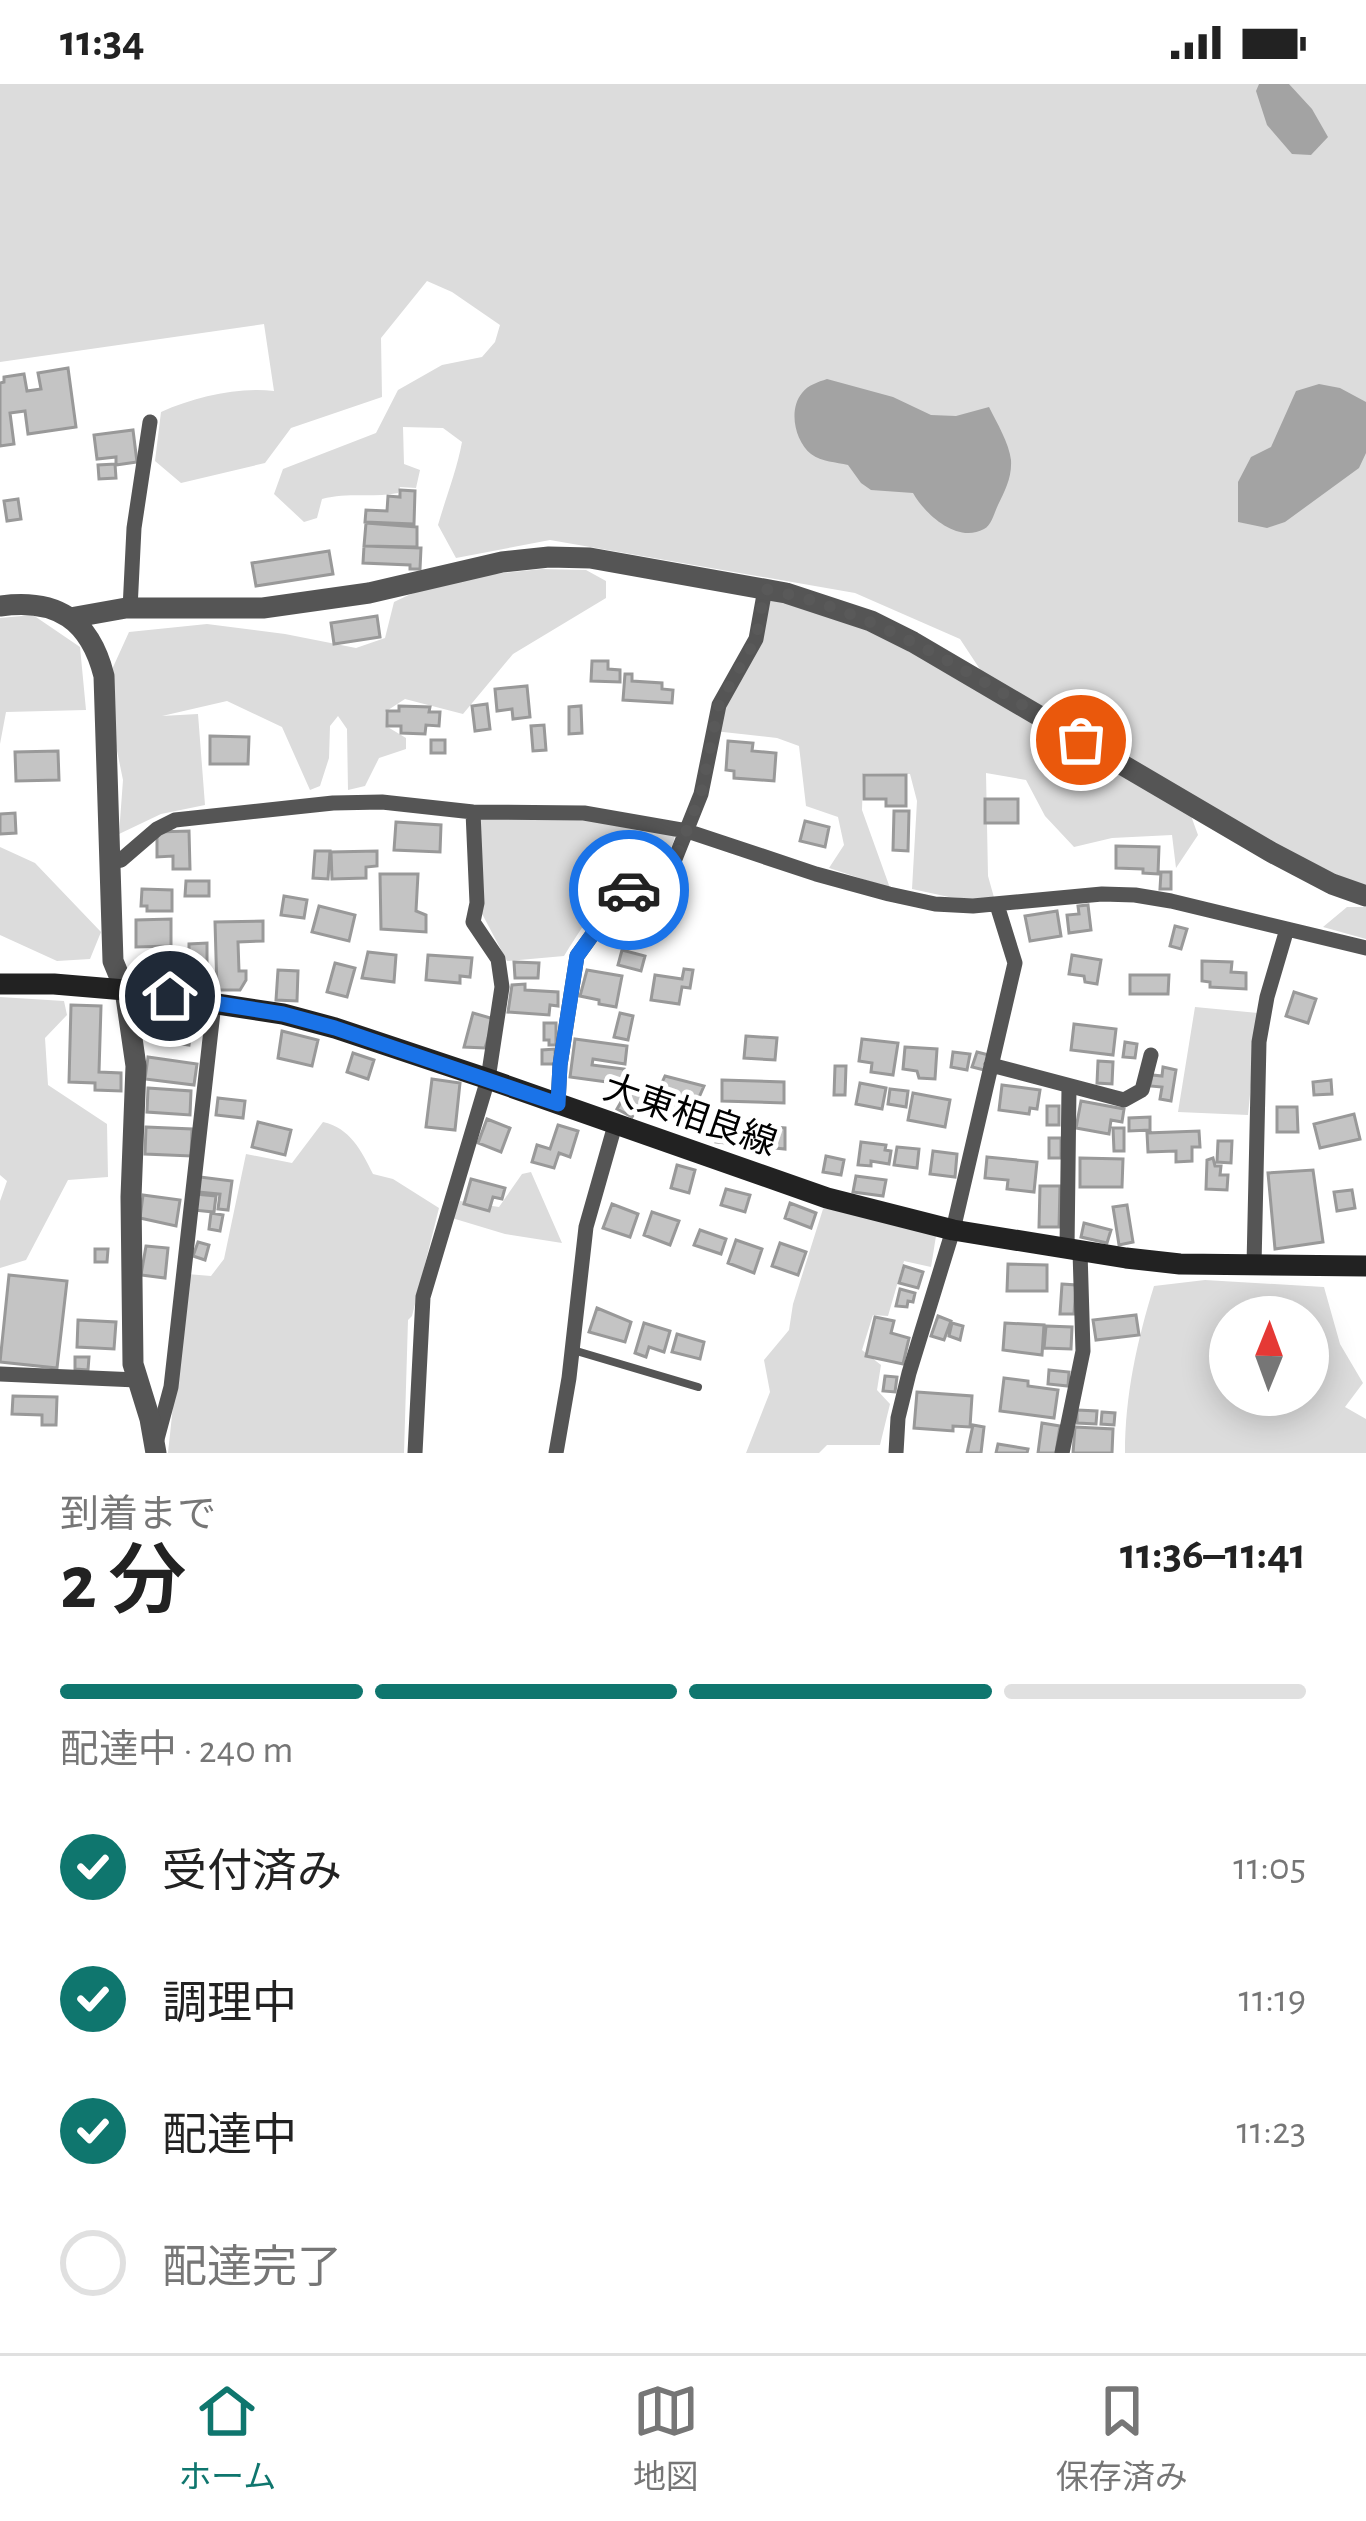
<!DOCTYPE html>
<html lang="ja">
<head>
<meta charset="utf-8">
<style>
  :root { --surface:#fff; --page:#f6f6f6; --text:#222; --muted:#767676; --line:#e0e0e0; --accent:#0f766e }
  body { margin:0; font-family:"Alegreya Sans","Noto Sans JP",sans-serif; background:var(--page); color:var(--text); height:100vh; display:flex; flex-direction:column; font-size:45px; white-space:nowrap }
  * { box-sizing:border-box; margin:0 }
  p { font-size:39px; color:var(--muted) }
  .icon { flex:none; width:66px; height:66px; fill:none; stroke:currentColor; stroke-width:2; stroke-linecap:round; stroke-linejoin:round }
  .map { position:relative; height:1369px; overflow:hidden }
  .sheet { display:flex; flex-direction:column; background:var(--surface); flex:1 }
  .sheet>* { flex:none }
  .needle { width:78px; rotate:1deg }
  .buttons { position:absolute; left:1209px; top:1212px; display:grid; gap:24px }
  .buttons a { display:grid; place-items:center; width:120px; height:120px; border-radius:50%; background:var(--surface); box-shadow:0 6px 30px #0003; font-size:60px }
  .pin { position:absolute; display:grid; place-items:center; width:102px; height:102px; color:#fff; margin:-51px; border:6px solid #fff; border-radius:50%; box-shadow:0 3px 12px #0007 }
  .courier { position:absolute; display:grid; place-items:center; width:120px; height:120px; margin:-60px; border:9px solid #1a73e8; border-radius:50%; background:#fff; color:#222; box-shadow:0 3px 15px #0007 }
  .summary em { font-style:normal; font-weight:600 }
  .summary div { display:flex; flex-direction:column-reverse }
  .summary { display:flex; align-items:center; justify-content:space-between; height:204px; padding:0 60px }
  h1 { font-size:78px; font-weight:600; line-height:90px }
  .bar { display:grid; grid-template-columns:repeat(4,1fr); gap:18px 12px; align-content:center; height:144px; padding:0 60px }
  .bar i { height:15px; border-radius:9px; background:var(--line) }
  .bar .active { background:var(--accent) }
  .bar p { grid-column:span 4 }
  ol { padding:0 60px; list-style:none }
  li { display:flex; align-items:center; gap:36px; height:132px }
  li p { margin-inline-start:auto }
  li .icon { padding:12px; border-radius:50%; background:var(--accent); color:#fff; stroke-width:4 }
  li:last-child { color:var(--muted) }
  li i { width:66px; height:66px; border:6px solid var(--line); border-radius:50% }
  .status { display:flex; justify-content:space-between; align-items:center; height:84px; padding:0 60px; background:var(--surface); direction:ltr }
  .status svg { height:33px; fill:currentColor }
  .tabs { display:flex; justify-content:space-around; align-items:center; height:168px; border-top:3px solid var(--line); background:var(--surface); font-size:33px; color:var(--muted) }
  .tabs a { display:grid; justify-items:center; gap:6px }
  .tabs .active { color:var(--accent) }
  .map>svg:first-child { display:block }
  .green { fill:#dcdcdc; fill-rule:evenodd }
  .water { fill:#a3a3a3 }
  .building { fill:#c4c4c4; stroke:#999; stroke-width:3 }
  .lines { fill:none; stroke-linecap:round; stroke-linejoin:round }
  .service { stroke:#555; stroke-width:8 }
  .minor { stroke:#555; stroke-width:15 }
  .tertiary { stroke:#555; stroke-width:21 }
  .secondary { stroke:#222; stroke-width:21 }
  .done { stroke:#595959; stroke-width:12; stroke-dasharray:0 21.6 }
  .route { stroke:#1a73e8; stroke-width:15 }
  .labels { text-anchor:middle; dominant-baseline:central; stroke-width:10; stroke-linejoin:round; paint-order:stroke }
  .street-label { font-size:36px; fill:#000; stroke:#fff }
</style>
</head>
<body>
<div class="status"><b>11:34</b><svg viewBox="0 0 49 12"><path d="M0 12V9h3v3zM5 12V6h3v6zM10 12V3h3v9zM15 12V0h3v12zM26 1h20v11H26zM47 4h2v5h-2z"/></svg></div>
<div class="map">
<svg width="1366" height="1369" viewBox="0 0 1366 1369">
  <rect width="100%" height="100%" fill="#fff"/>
  <path class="green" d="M0,0H1366V803L1190,729L1198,751L1176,784L1172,751L1112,754L1074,763L1045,732L1026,696L986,689L988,792L995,817L949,813L912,805L917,717L910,690L863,689L862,726L890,804L829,784L844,761L838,733L806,722L799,662L777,654L714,647L767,508L889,551L991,602L960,555L855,509L550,456L456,474L438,441C446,413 457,386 462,358L443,344L403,343L404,380L420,386L416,404L400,403L398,409C372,414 348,408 322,415L317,434L304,438L274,410L283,385L376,349L398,306L442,281L482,273L495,258L500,241L452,208L427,197L381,254L382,313L291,344L265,379L181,399L155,377L161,328C195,313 237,303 274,307L264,240L0,278Z
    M542,485L586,486L606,497V514L513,570L463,630L405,615L385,628L386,642L406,654V665L379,674L365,702L348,706L347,645L338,632L330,642L329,674L320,702L310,706L282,643L227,617L162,632L198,630L205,721L161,730L119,750L123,696L116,662L109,592L129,548L207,540L285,550L356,564L385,554L394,518C440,494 491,490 542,485Z
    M33,531L80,563L86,626L6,628L0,660V534Z
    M473,728L581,733L675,751C671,779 645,780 625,793C604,807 578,850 564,872L507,877L479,824Z
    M0,763L35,779L101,848L90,875L57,877L0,851Z
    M1347,823H1366V855L1323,843Z
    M0,913L64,917L67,931L45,954L48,1001L107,1040L108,1093L68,1096L26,1176L0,1184V1117L7,1097L0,1091Z
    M1195,923L1258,929L1248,1031L1178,1028Z
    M323,1038C350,1044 361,1066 373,1090L393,1095L439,1124L412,1232L408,1236L404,1369H168L187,1190L211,1192L224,1175L246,1070L292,1079Z
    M531,1088L562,1159L505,1150L452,1134L460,1117L499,1123L522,1090Z
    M847,1123C876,1142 904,1140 936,1152L931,1183L904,1177L888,1232L873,1231L862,1266L881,1281L877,1306L890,1320L880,1361H827L819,1369H746L770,1308L764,1276L789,1246L793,1220L823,1125Z
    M1205,1196L1324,1203L1340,1260L1363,1299L1345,1323L1366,1335V1369H1125C1125,1311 1137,1257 1154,1202ZM1230,1233H1308V1311H1230Z"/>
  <path class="water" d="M1259,0H1289L1312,25L1328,53L1311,71L1292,70L1267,41L1256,7Z
    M827,295L893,313L931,331L956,332L989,323C997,339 1009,359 1011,376C1012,394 1005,406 998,421C994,429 992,441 984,445C957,460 925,430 913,409L871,406L861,399L848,381C836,378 822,378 811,370C795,357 788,326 802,309C808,301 818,298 827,295Z
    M1319,300L1340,304L1366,318V369L1359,384L1285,438L1267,444L1238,438V398L1251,373L1271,363L1296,307Z"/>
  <path class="building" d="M68,284L76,343L28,350L25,327L10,329L14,360L0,362V299L4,298V293L24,290L27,307L41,305L38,289Z
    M133,346L137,378L116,381V373L97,375L94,351Z
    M115,380L116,394L99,395L98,381Z
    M400,406L415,407L414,440L365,438L366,426L387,427L388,412L400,413Z
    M18,415L21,435L7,437L4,417Z
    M366,439L417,443V463L364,462Z
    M364,462L421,464L420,485H410V481L363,479Z
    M329,467L333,490L256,502L252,479Z
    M377,532L380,553L334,560L331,539Z
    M592,577H608V585L620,586V598L591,597Z
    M625,590H632V597L662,599V605L673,606L672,619L623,616Z
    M527,602L530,633L513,635L512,625L497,627L495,605Z
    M487,620L490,645L475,647L472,622Z
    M399,622L430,623L429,628H440L439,642L426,641L425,650L401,649V642H387V627H399Z
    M581,622L582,649L569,650V623Z
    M544,641L546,666L533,667L531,642Z
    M210,652L249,653L248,680H210Z
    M431,656H445V669H431Z
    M728,657L753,659L752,667L776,669L774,697L734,694V687L726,686Z
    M58,667L59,696L16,697L15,668Z
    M864,691H906V722H886V715H864Z
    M985,715H1018V739H985Z
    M894,727H909L908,767L893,766Z
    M15,729L16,749L0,750V730Z
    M805,737L829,743L825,763L800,757Z
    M396,738L441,741L440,768L394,766Z
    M189,747L190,785H173V772L157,773V748Z
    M1116,762L1159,763L1158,790L1143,789V785L1116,784Z
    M315,767H330L328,795L313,794Z
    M377,767V782L366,783V794L332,795L331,768Z
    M1161,788H1171V805H1160Z
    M380,790H418L416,827L426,831V848L381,845Z
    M186,797H209V812H185Z
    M142,805L172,806V827H147V822H141Z
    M284,812L307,816L304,834L281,831Z
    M1088,821L1091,846L1069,849L1067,831L1079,830L1078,822Z
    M319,822L355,831L349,857L312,848Z
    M1057,827L1061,852L1030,857L1025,832Z
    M171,835V862L136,863V836Z
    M263,837V857L238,858L239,887H246V896L240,906H217L215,838Z
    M1175,842L1187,845L1181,865L1170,862Z
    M207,859V881H189V860Z
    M622,866L645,872L641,887L618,881Z
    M368,868L396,871L394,898L362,894Z
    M428,871L472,874L470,893L460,892V899L426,896Z
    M1072,871L1101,876L1097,900L1085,898L1084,892L1069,890Z
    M1202,877L1232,878L1231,888L1246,889V905L1210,903V898L1202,897Z
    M514,878L539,879L538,894H515Z
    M335,879L355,884L347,913L327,908Z
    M684,885L693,886L690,904L682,903L679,920L651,916L655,891L682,895Z
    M278,886L298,887L297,917L276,916Z
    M587,886L622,892L616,923L599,920V916L580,912Z
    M1130,891H1169L1168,910H1130Z
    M525,900V906L558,908V922L550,921L549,931L508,928L512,901Z
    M1294,908L1316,915L1308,939L1286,932Z
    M71,921L101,922L99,988L121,989V1007L95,1006V999L69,998Z
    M148,927L194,929L189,961L147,955Z
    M473,929L494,935L485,964L464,963Z
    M620,929L633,932L628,956L614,953Z
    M544,939H556V961H549V956H544Z
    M1074,940L1116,945L1113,971L1071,966Z
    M282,947L318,956L312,982L278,974Z
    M746,952L777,954L775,976L744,974Z
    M575,955L627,962L625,980L593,975L592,981L624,985L622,1000L570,993Z
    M862,955L898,959L893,991L871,988L872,979L859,977Z
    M1125,958L1137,960L1135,974L1123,973Z
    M905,963L937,965L935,995L919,994L917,987L903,985Z
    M555,965V980H542V966Z
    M953,968L970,970L967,986L951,983Z
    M977,968L989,971L984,986L972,983Z
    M353,969L374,976L368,995L347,988Z
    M148,973L197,980L194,1001L145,995Z
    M1098,977L1113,978L1112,1000L1097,999Z
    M835,982H846L845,1011H834Z
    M1163,983L1176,986L1171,1017L1160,1015L1162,1003L1150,1002L1152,991L1162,992Z
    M665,992L704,1002L693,1027L655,1014Z
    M432,995L460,999L455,1046L426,1043Z
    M722,996L784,998V1019L722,1017Z
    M1331,996L1332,1010L1314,1011L1313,998Z
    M860,999L886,1004L882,1025L856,1020Z
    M1002,1001L1040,1006L1037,1025L1030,1024L1029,1030L999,1026Z
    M148,1004L191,1007L190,1031L147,1028Z
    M629,1004L644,1013L632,1033L617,1025Z
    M890,1005L908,1007L906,1023L888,1020Z
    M913,1009L950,1016L945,1043L908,1036Z
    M218,1014L245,1017L243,1034L216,1031Z
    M1081,1017L1124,1025L1122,1038L1111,1036L1109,1050L1076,1044Z
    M1047,1022H1059V1041H1047Z
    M1277,1023H1297L1298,1048H1277Z
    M1354,1030L1360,1055L1320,1064L1314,1040Z
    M1150,1033V1046L1129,1047V1034Z
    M487,1035L510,1044L501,1068L478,1059Z
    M258,1038L291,1046L285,1071L252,1063Z
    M719,1039L785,1044V1065L716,1058Z
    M558,1041L578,1047L570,1073L559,1069L554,1084L532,1078L537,1061L550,1065Z
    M146,1043L192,1045L191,1072L145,1070Z
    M1113,1044H1124V1067H1114Z
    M1199,1047L1200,1063H1192V1077L1176,1078V1067L1148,1068L1147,1049Z
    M1049,1054H1061V1074H1049Z
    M1218,1057H1232L1231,1079L1217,1078Z
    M861,1058L886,1061L885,1066L891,1067L889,1080L871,1077V1082L858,1081Z
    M897,1063L919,1065L917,1084L894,1081Z
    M933,1067L957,1070L955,1093L930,1090Z
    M826,1072L844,1076L841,1091L823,1088Z
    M987,1073L1037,1078L1034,1108L1007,1105L1008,1096L985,1094Z
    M1080,1074L1123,1075L1122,1103H1080Z
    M1213,1074L1215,1082H1221L1220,1091H1228L1227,1106L1206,1105L1207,1076Z
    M677,1081L695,1086L689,1109L671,1104Z
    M1313,1086L1323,1158L1275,1165L1268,1089Z
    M856,1092L886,1096L883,1112L853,1108Z
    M200,1093L232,1097L228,1126L218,1125L220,1110L198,1108Z
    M471,1095L505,1104L502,1115L493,1113L489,1127L464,1120Z
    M1040,1102H1060L1059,1143H1039Z
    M726,1105L750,1111L745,1128L721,1121Z
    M1352,1106L1355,1124L1337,1127L1334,1108Z
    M195,1110L216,1112L214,1128L193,1126Z
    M143,1111L180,1116L176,1142L140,1134Z
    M790,1119L816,1129L811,1144L785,1134Z
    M612,1120L638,1130L630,1153L603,1144Z
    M1127,1121L1133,1158L1119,1161L1113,1123Z
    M652,1128L679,1137L670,1161L644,1151Z
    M211,1129L223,1131L220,1147L209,1145Z
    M1084,1139L1111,1146L1107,1159L1081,1153Z
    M700,1146L726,1155L721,1170L694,1161Z
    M736,1156L762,1165L754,1189L728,1179Z
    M198,1158L209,1161L205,1176L193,1172Z
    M780,1159L806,1168L798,1191L772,1182Z
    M146,1162L168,1164L165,1194L141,1191Z
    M95,1165H108L107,1178H95Z
    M1008,1180L1047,1181V1207H1007Z
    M904,1182L923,1188L918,1204L899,1199Z
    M9,1191L67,1197L57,1284L0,1278Z
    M1062,1200L1076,1201L1074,1230H1060Z
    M900,1205L915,1209L913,1218L908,1217L907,1223L896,1222Z
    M597,1224L631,1238L625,1258L589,1248Z
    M1136,1231L1139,1251L1096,1256L1093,1236Z
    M938,1232L951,1237L944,1256L931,1252Z
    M875,1233L894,1237L891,1249L909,1254L903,1280L866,1272Z
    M78,1236L116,1238L114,1265L77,1263Z
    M644,1239L670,1247L664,1268L649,1263L646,1273L635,1269Z
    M952,1239L963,1242L960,1256L949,1252Z
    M1005,1239L1044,1241L1042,1271L1003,1266Z
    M1046,1242L1072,1243L1071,1265L1044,1264Z
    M677,1250L704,1258L700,1275L672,1268Z
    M75,1273H89L88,1286L75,1285Z
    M1049,1286L1069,1288L1068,1302L1048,1300Z
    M885,1292L897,1293L895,1308L883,1307Z
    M1004,1294L1028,1297V1302L1058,1306L1054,1334L1000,1327Z
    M917,1308L972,1312L970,1343L953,1342V1347L914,1344Z
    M13,1312L57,1313L56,1341H42V1331L12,1330Z
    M1077,1326L1097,1327L1096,1340L1077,1339Z
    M1102,1328L1115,1329L1114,1341L1101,1340Z
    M1042,1339L1060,1342L1056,1369H1038Z
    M973,1341L984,1343L981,1369H967Z
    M1075,1343L1113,1345L1112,1369H1073Z
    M998,1360L1028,1365L1027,1369H996Z"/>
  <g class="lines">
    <path class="service" d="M573,1266L698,1303"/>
    <path class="minor" d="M130,525L134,444L150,338
      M110,778L121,776L157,745L175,736L333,719L382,718L473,728L584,729L687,747L816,790L889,810L935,820L973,822L1102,810L1135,811L1171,817L1366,864
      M991,981L1124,1016L1142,1006L1151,971
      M558,1020L560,981L577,872L621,811L675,775L701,710L719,621L756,555L765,505
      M1067,1165L1069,1003
      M1254,1181L1259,958L1267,913L1287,845
      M0,1290L137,1296
      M157,1355L171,1303L214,919
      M415,1369L423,1213L488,995L502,903L498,875L473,838L477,819L473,728
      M556,1369L569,1294L586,1143L615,1041
      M896,1369L898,1334L909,1289L953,1146L1015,879L997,821
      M1062,1369L1083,1267L1080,1167"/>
    <path class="tertiary" d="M0,522C57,514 90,536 104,592L113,877L125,906L136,982L131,1113L133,1280L150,1335L156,1369
      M70,534L126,524H263L369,509L502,478L549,473L590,474L786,509L871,537L913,558L1271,768L1332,800L1366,812"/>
    <path class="secondary" d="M0,900H54L125,906L283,930L335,944L488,995L827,1114L953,1146L1126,1174L1180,1180L1366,1182"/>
  </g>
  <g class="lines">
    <path class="done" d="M629,806L675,776L701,710L719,620L756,555L765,505C881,527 981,597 1081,656"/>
    <path class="route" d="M170,912L283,930L335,944L558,1020L560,981L577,872L621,811L629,806"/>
  </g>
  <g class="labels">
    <g class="street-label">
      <text transform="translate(690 1032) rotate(19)">大東相良線</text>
    </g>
  </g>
</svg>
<div class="buttons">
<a><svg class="needle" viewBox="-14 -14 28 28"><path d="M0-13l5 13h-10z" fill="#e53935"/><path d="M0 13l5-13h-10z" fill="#767676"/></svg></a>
</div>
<div class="pin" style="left:1081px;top:656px;background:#ea580c"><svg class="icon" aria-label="bag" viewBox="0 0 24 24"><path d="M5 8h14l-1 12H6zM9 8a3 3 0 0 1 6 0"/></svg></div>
<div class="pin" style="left:170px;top:912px;background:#1f2937"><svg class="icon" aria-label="home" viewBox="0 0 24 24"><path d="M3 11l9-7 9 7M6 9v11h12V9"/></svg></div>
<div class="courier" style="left:629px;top:806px"><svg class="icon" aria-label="car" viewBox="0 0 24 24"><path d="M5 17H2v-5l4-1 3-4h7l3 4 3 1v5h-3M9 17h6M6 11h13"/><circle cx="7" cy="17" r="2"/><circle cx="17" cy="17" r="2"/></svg></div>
</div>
<section class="sheet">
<div class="summary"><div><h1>2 分</h1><p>到着まで</p></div><em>11:36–11:41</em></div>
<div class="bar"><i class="active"></i><i class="active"></i><i class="active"></i><i></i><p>配達中 · 240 m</p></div>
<ol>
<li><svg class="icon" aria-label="check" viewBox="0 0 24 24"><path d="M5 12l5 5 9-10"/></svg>受付済み<p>11:05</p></li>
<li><svg class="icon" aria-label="check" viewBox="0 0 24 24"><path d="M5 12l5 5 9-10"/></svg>調理中<p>11:19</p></li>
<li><svg class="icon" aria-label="check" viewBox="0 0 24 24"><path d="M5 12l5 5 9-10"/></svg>配達中<p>11:23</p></li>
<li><i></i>配達完了</li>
</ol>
</section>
<nav class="tabs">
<a class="active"><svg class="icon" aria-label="home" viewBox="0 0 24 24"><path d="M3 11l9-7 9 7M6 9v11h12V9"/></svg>ホーム</a>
<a><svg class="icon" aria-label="map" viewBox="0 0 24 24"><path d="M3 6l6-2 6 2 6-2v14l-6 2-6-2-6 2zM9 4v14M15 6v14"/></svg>地図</a>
<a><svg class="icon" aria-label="saved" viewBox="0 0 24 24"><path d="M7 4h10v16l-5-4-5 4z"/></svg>保存済み</a>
</nav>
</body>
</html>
